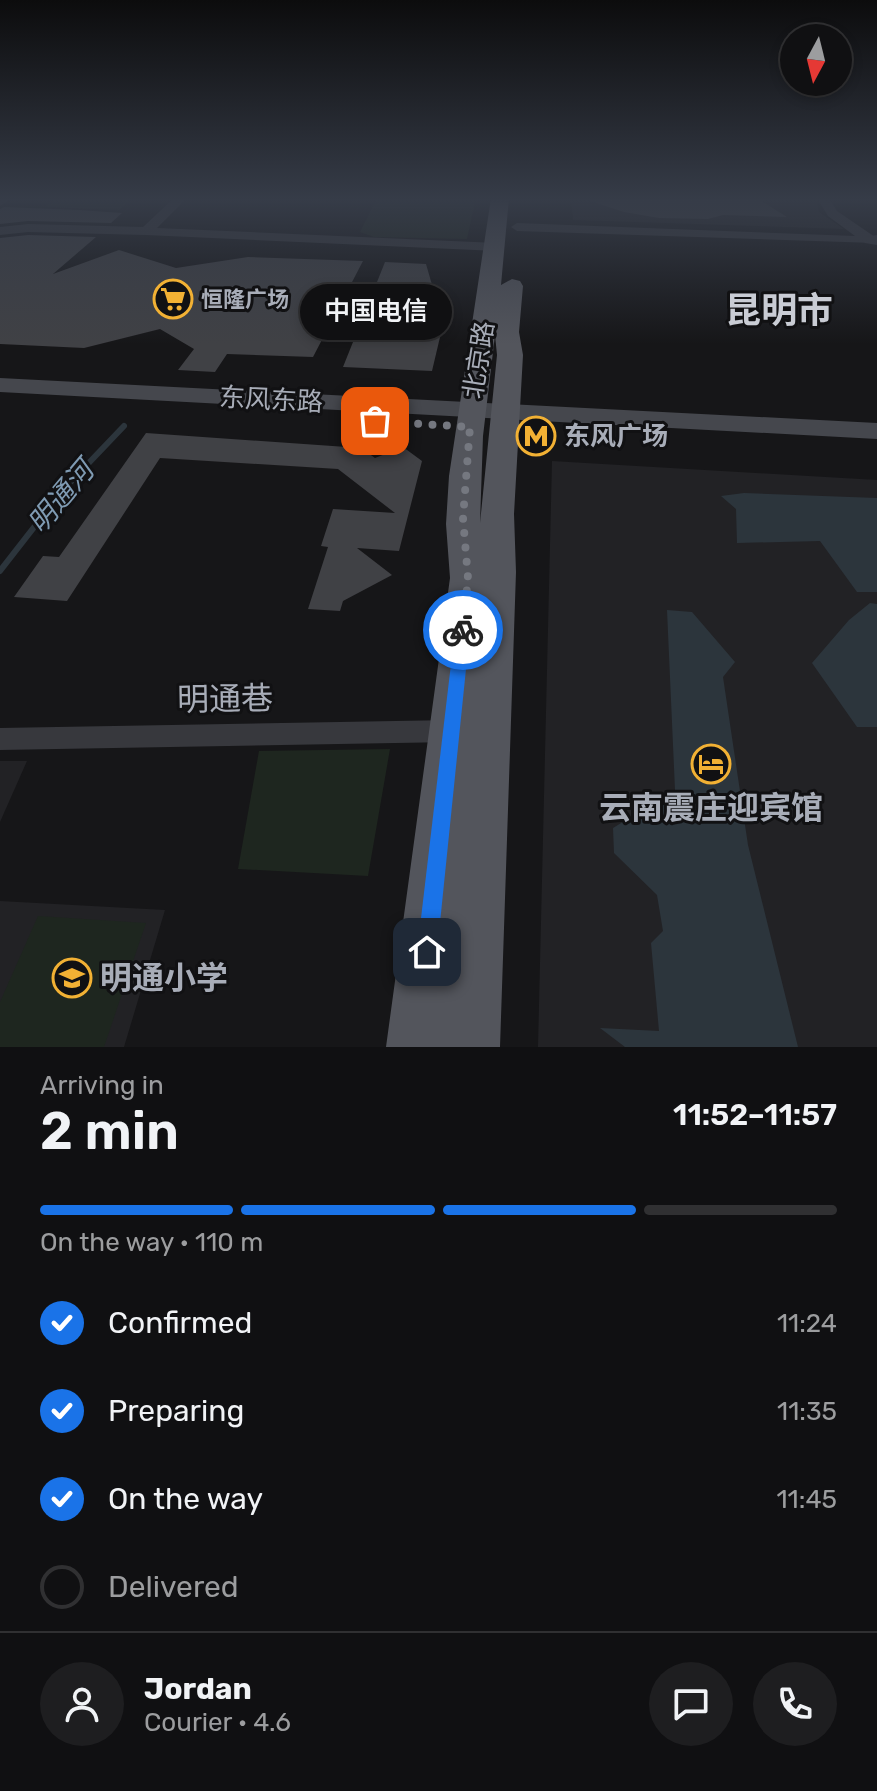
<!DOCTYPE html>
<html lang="en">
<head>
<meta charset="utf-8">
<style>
  :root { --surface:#101012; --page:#1e1e20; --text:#f1f3f6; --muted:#9c9d9f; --line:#303032; --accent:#1a73e8 }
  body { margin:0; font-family:Rubik,"Noto Sans SC",sans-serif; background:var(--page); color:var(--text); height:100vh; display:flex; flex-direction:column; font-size:30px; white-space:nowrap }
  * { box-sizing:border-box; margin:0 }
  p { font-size:26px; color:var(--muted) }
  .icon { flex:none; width:44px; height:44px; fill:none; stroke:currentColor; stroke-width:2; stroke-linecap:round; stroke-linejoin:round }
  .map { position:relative; height:1047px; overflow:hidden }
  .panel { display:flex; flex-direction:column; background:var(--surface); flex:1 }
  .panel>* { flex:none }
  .needle { width:52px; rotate:187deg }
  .buttons { position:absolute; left:780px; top:24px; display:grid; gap:16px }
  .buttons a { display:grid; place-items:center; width:72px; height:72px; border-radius:50%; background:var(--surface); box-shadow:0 4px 12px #0003,0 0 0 2px var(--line); font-size:40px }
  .pin { position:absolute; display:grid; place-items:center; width:68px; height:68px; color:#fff; margin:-34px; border-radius:16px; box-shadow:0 4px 12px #0006 }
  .courier { position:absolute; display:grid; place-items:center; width:80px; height:80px; margin:-40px; border:6px solid #1a73e8; border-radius:50%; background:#fff; color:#222; box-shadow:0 2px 10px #0007 }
  .bubble { position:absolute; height:56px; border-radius:28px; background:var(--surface); box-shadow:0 4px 12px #0003,0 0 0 2px var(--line); font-size:26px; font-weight:600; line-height:56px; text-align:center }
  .summary em { font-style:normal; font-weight:600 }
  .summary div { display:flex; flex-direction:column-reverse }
  .summary { display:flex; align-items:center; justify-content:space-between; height:136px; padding:0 40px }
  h1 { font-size:52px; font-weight:600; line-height:60px }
  .bar { display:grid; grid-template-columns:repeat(4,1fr); gap:12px 8px; align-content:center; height:96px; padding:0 40px }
  .bar i { height:10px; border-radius:6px; background:var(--line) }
  .bar .current { background:var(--accent) }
  .bar p { grid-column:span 4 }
  .line { display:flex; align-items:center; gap:20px; padding:0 40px; border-top:2px solid var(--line) }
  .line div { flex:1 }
  .round { display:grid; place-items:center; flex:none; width:84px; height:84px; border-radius:42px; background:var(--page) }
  ol { padding:0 40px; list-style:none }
  li { display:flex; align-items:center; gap:24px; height:88px }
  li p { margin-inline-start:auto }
  li .icon { padding:8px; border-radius:50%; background:var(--accent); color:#fff; stroke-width:4 }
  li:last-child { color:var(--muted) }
  li i { width:44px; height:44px; border:4px solid var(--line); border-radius:50% }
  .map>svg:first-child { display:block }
  .built { fill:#222225 }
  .green { fill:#1e261f }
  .water { fill:#2c353c }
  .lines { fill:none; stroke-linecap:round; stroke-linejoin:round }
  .stream { stroke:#2c353c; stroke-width:6 }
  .building { fill:#404145 }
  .minor { fill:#37383d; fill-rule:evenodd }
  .tertiary { fill:#37383d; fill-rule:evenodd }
  .secondary { fill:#45474d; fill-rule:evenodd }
  .primary { fill:#53555c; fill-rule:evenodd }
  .route { fill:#1a73e8 }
  .done { stroke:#757880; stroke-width:8; stroke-dasharray:0 14.4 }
  .labels { text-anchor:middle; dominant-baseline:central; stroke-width:6; stroke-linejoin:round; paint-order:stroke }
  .far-poi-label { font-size:22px; font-weight:bold; fill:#a8adb8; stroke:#111113; text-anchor:start }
  .street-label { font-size:26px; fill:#a8adb8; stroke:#111113 }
  .poi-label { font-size:26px; font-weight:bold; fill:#a8adb8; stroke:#111113; text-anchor:start }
  .water-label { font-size:28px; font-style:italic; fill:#7f9bb3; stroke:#111113 }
  .near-street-label { font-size:32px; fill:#a8adb8; stroke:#111113 }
  .near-poi-label { font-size:32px; font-weight:bold; fill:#a8adb8; stroke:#111113 }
  .far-town-label { font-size:36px; font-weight:bold; fill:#c9ccd4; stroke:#111113 }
</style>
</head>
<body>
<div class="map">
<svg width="877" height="1047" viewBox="0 0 877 1047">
  <rect width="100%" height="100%" fill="#161618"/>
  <path class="built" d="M571,198H816L819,212L844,229L573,220Z
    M552,461L877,480V1047H538Z
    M0,761H27L0,822Z
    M0,901L165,910L124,1047H0Z"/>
  <path class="green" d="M57,198H133L119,210L45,207Z
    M377,198H476L467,239L374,237L360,232Z
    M390,749L368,876L238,869L259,751Z
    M38,916L146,923L104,1047H0V1002Z"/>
  <path class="water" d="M744,493L877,498V592H857L820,541L737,543L736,509L721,496Z
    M870,603L877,604V727H857L812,663L849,620Z
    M667,610L692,612L735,662L723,677L748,845L798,1047H625L600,1028L659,1031L651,943L663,931L657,895L614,853L613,828L675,790Z"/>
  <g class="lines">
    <path class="stream" d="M0,571L63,490L124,426"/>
  </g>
  <path class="building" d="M590,198H757L787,217L723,215L708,219L659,218L624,212L590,201Z
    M4,207L79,210L122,213L111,223L28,221L0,224V209Z
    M28,235L96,237L53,274L119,250L176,268L248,257L363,261L313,357L227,354L215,372L178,370L194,349L160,329L84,348L0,344V238Z
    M385,262L426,264L441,316H445L432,371L343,367Z
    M146,433L361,448L375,458L403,447L422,461L399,551L357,548L392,575L343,601L340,611L308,609L328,547L321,546L333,509L395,513L338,469L160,458L67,601L14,597L43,556L59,557Z"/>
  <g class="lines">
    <path class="minor" d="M0,198H12L0,206Z
      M174,198H187L157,228L497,243L504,247L497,251L146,235L28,232L0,235V227L28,224L143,227Z
      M817,198H829L837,211L875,237V243L517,231L511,227L517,223L855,236L828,216Z
      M452,720L462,723L466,731L462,739L452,742L0,750V728Z"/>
    <path class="tertiary" d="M877,235V245L865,243L862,240L865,237Z"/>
    <path class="secondary" d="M0,378L877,423V439L0,392Z"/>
    <path class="primary" d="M491,198H509L501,285L512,279L520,281L523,286L519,332L523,355L514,514L516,572L500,1047H386L450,578L446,524L449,476ZM495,335L497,355L480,523L483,436Z"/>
  </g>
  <linearGradient id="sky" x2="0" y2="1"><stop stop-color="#0c0c0d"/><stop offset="0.58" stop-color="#363c48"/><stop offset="1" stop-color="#363c48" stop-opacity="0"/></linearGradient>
  <rect width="877" height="344" fill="url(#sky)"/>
  <path class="route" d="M463,625L470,630L437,952L434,959L427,962L420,959L417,952L455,630Z"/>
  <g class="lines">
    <path class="done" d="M375,421L470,427L463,518L468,578L463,630"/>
  </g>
  <defs>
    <g id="supermarket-ring" transform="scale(2)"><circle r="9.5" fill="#111113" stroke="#f2b134" stroke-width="1.5"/><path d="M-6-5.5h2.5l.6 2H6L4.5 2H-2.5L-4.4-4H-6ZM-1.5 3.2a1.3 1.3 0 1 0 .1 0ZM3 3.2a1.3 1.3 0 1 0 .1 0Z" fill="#f2b134"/></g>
    <g id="metro-ring" transform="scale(2)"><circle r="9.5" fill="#111113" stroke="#f2b134" stroke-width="1.5"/><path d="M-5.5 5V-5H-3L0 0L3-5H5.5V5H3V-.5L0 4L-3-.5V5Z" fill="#f2b134"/></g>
    <g id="hotel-ring" transform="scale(2)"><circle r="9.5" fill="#111113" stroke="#f2b134" stroke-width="1.5"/><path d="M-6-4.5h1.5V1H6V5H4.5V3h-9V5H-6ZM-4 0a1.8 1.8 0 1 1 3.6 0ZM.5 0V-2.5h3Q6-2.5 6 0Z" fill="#f2b134"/></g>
    <g id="school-ring" transform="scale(2)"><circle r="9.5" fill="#111113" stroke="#f2b134" stroke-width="1.5"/><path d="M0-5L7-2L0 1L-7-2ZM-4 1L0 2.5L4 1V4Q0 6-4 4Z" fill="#f2b134"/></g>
  </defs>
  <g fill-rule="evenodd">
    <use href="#supermarket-ring" x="173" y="299"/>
    <use href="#metro-ring" x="536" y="436"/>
    <use href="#hotel-ring" x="711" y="764"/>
    <use href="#school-ring" x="72" y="978"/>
  </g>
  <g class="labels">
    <g class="far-poi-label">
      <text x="201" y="299">恒隆广场</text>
    </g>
    <g class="street-label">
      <text transform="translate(479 360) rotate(-81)">北京路</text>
      <text transform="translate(271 400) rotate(3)">东风东路</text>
    </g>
    <g class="poi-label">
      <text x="564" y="436">东风广场</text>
    </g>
    <g class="water-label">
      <text transform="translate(61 497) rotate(-50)">明通河</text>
    </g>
    <g class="near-street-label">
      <text transform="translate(225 699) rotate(-1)">明通巷</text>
    </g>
    <g class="near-poi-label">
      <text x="711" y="808">云南震庄迎宾馆</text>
      <text x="100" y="978" text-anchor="start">明通小学</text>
    </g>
    <g class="far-town-label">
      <text x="779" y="310">昆明市</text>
    </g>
  </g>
</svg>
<div class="buttons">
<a><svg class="needle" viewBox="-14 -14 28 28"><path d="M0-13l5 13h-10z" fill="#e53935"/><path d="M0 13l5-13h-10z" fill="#9c9d9f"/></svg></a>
</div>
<div class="pin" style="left:375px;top:421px;background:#ea580c"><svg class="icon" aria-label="bag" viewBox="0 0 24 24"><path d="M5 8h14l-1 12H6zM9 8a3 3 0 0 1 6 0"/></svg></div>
<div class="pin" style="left:427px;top:952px;background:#1f2937"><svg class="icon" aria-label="home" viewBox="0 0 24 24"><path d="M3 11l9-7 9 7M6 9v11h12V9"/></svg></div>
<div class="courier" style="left:463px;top:630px"><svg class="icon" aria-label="bike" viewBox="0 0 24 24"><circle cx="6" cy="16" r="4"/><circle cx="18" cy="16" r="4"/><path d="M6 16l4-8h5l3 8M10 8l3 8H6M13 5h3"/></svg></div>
<div class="bubble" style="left:300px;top:284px;width:152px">中国电信</div>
</div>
<section class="panel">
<div class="summary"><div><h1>2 min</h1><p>Arriving in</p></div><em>11:52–11:57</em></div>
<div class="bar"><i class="current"></i><i class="current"></i><i class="current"></i><i></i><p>On the way · 110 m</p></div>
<ol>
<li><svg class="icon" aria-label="check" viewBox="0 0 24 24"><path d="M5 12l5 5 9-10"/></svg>Confirmed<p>11:24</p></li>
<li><svg class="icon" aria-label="check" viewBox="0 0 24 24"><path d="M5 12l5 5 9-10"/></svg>Preparing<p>11:35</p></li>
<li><svg class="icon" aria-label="check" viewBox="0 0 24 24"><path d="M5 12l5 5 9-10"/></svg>On the way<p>11:45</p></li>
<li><i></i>Delivered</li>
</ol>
<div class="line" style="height:144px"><a class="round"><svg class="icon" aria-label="person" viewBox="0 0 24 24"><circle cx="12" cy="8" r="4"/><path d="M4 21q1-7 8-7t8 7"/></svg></a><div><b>Jordan</b><p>Courier · 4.6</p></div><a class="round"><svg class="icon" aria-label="chat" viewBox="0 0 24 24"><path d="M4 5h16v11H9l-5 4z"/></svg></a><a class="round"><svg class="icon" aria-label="phone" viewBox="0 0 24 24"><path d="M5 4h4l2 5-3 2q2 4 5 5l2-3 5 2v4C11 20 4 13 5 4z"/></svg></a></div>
</section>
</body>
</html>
